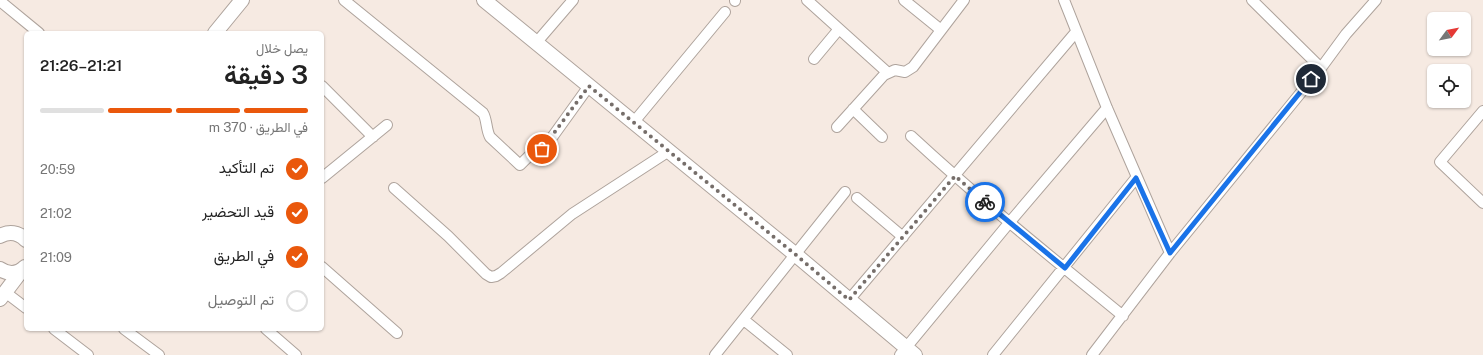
<!DOCTYPE html>
<html lang="ar">
<head>
<meta charset="utf-8">
<style>
  :root { --surface:#fff; --page:#f6f6f6; --text:#222; --muted:#767676; --line:#e0e0e0; --accent:#ea580c }
  body { margin:0; font-family:"Public Sans",Vazirmatn,sans-serif; background:var(--page); color:var(--text); direction:rtl; height:100vh; display:flex; flex-direction:column; font-size:15px; white-space:nowrap }
  * { box-sizing:border-box; margin:0 }
  p { font-size:13px; color:var(--muted) }
  .icon { flex:none; width:22px; height:22px; fill:none; stroke:currentColor; stroke-width:2; stroke-linecap:round; stroke-linejoin:round }
  .map { position:relative; flex:1; overflow:hidden; direction:ltr }
  .panel { position:absolute; left:24px; top:31px; width:300px; height:300px; display:flex; flex-direction:column; background:var(--surface); border-radius:6px; box-shadow:0 1px 3px #0004; direction:rtl }
  .panel>* { flex:none }
  .needle { width:26px; rotate:58deg }
  .controls { position:absolute; left:1427px; top:12px; display:grid; gap:8px }
  .controls a { display:grid; place-items:center; width:44px; height:44px; border-radius:6px; background:var(--surface); box-shadow:0 1px 3px #0004; font-size:20px }
  .pin { position:absolute; display:grid; place-items:center; width:34px; height:34px; color:#fff; margin:-17px; border:2px solid #fff; border-radius:50%; box-shadow:0 1px 4px #0007 }
  .courier { position:absolute; display:grid; place-items:center; width:40px; height:40px; margin:-20px; border:3px solid #1a73e8; border-radius:50%; background:#fff; color:#222; box-shadow:0 1px 5px #0007 }
  .summary em { font-style:normal; font-weight:600 }
  .summary div { display:flex; flex-direction:column-reverse }
  .summary { display:flex; align-items:center; justify-content:space-between; height:68px; padding:0 16px }
  h1 { font-size:26px; font-weight:600; line-height:30px }
  .bar { display:grid; grid-template-columns:repeat(4,1fr); gap:6px 4px; align-content:center; height:48px; padding:0 16px }
  .bar i { height:5px; border-radius:3px; background:var(--line) }
  .bar .selected { background:var(--accent) }
  .bar p { grid-column:span 4 }
  ol { padding:0 16px; list-style:none }
  li { display:flex; align-items:center; gap:12px; height:44px }
  li p { margin-inline-start:auto }
  li .icon { padding:4px; border-radius:50%; background:var(--accent); color:#fff; stroke-width:4 }
  li:last-child { color:var(--muted) }
  li i { width:22px; height:22px; border:2px solid var(--line); border-radius:50% }
  .map>svg:first-child { display:block }
  .lines { fill:none; stroke-linecap:round; stroke-linejoin:round }
  .street-casing { stroke:#aea39c; stroke-width:12 }
  .secondary-casing { stroke:#aea39c; stroke-width:16 }
  .street { stroke:#fff; stroke-width:10 }
  .secondary { stroke:#fff; stroke-width:14 }
  .done { stroke:#766e6a; stroke-width:4; stroke-dasharray:0 7.2 }
  .route { stroke:#1a73e8; stroke-width:5 }
</style>
</head>
<body>
<div class="map">
<svg width="1483" height="355" viewBox="0 0 1483 355">
  <rect width="100%" height="100%" fill="#f6eae2"/>
  <g class="lines">
    <g class="street-casing">
      <path id="street" d="M344,0L483,113C487,119 486,130 490,137L520,165L535,150L542,149L548,143L589,86
        M807,0L888,73
        M904,0L941,30
        M1064,0L1107,108L1170,253
        M1252,0L1321,68
        M0,1L39,33
        M735,1V0
        M536,43L573,0
        M814,59L839,29
        M322,86L373,137
        M853,109L882,137
        M1483,111L1440,162L1483,203
        M633,123L725,12
        M837,127L884,75L895,70L905,72L913,67L964,0
        M911,136C979,199 1051,257 1123,316
        M322,178L387,125
        M394,188L448,236L486,274L491,277L496,276L501,273L572,214L669,151
        M857,198L903,237
        M322,267L397,333
        M5,292L26,308
        M849,300L1076,32
        M744,320L787,355
        M54,329L88,355
        M124,329L159,355
        M266,329L296,355
        M715,355L845,192
        M900,355L1009,223L1107,108
        M993,355L1136,178
        M1092,355L1170,253L1321,68L1346,34L1376,0"/>
    </g>
    <g class="secondary-casing">
      <path id="secondary" d="M484,0L796,255L915,355
        M215,33L242,0
        M0,236C9,231 18,232 26,240
        M0,269C9,275 18,274 25,267
        M0,299L22,270"/>
    </g>
    <use href="#street" class="street"/>
    <use href="#secondary" class="secondary"/>
  </g>
  <g class="lines">
    <path class="done" d="M542,149L589,86L796,255L849,300L955,176L985,202"/>
    <path class="route" d="M985,202L1065,268L1136,178L1170,253L1311,79"/>
  </g>
</svg>
<div class="controls">
<a><svg class="needle" viewBox="-14 -14 28 28"><path d="M0-13l5 13h-10z" fill="#e53935"/><path d="M0 13l5-13h-10z" fill="#767676"/></svg></a>
<a><svg class="icon" aria-label="locate" viewBox="0 0 24 24"><circle cx="12" cy="12" r="6"/><path d="M12 2v4M12 18v4M2 12h4M18 12h4"/></svg></a>
</div>
<div class="pin" style="left:542px;top:149px;background:#ea580c"><svg class="icon" aria-label="bag" viewBox="0 0 24 24"><path d="M5 8h14l-1 12H6zM9 8a3 3 0 0 1 6 0"/></svg></div>
<div class="pin" style="left:1311px;top:79px;background:#1f2937"><svg class="icon" aria-label="home" viewBox="0 0 24 24"><path d="M3 11l9-7 9 7M6 9v11h12V9"/></svg></div>
<div class="courier" style="left:985px;top:202px"><svg class="icon" aria-label="bike" viewBox="0 0 24 24"><circle cx="6" cy="16" r="4"/><circle cx="18" cy="16" r="4"/><path d="M6 16l4-8h5l3 8M10 8l3 8H6M13 5h3"/></svg></div>
<section class="panel">
<div class="summary"><div><h1>3 دقيقة</h1><p>يصل خلال</p></div><em>21:21–21:26</em></div>
<div class="bar"><i class="selected"></i><i class="selected"></i><i class="selected"></i><i></i><p>في الطريق · 370 m</p></div>
<ol>
<li><svg class="icon" aria-label="check" viewBox="0 0 24 24"><path d="M5 12l5 5 9-10"/></svg>تم التأكيد<p>20:59</p></li>
<li><svg class="icon" aria-label="check" viewBox="0 0 24 24"><path d="M5 12l5 5 9-10"/></svg>قيد التحضير<p>21:02</p></li>
<li><svg class="icon" aria-label="check" viewBox="0 0 24 24"><path d="M5 12l5 5 9-10"/></svg>في الطريق<p>21:09</p></li>
<li><i></i>تم التوصيل</li>
</ol>
</section>
</div>
</body>
</html>
